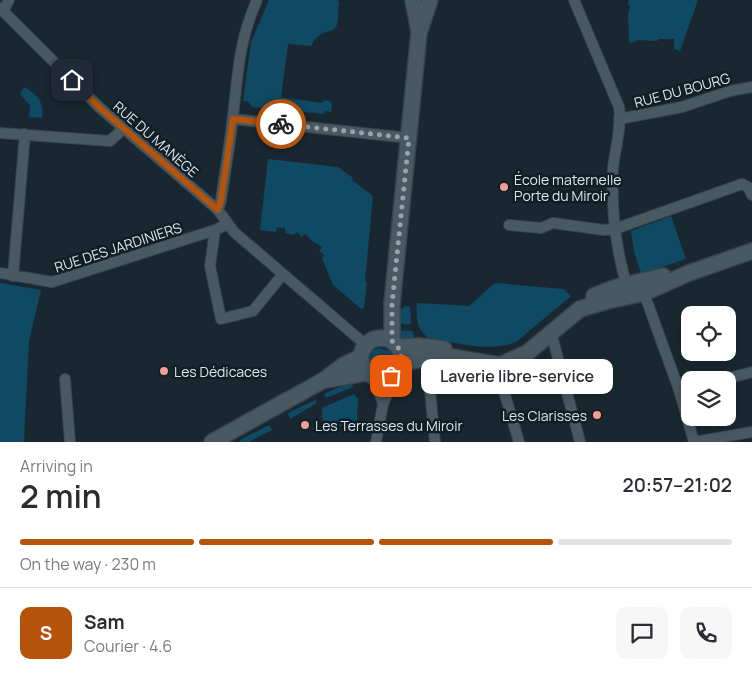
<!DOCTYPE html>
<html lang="en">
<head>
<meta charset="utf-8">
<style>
  :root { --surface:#fff; --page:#f7f7f7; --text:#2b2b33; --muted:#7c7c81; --line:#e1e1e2; --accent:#b45309 }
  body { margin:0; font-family:Manrope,sans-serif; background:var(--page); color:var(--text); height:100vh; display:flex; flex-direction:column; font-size:19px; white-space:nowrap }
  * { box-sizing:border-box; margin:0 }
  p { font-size:16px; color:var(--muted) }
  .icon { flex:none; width:28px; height:28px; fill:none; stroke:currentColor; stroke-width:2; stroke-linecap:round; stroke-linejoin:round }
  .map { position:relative; height:442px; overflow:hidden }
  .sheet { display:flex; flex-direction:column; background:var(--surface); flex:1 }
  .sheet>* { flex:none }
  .buttons { position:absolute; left:681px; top:306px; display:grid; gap:10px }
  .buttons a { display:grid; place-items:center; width:55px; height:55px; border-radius:10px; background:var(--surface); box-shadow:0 2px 12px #0003; font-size:25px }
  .pin { position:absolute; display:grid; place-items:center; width:42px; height:42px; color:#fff; margin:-21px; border-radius:10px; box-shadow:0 2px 8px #0006 }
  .courier { position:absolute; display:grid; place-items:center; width:50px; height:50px; margin:-25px; border:4px solid #b45309; border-radius:50%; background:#fff; color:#222; box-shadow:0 1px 6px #0007 }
  .bubble { position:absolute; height:35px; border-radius:10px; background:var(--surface); box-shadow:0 2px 12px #0003; font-size:16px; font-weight:600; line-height:35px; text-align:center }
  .headline em { font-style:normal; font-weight:600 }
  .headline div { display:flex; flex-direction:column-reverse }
  .headline { display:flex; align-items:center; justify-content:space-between; height:85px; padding:0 20px }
  h1 { font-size:32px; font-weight:600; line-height:38px }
  .bar { display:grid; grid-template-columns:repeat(4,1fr); gap:8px 5px; align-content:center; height:60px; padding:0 20px }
  .bar i { height:6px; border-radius:4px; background:var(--line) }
  .bar .current { background:var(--accent) }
  .bar p { grid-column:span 4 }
  .line { display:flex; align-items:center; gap:12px; padding:0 20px; border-top:1px solid var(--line) }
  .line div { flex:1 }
  .round { display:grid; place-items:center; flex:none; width:52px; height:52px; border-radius:10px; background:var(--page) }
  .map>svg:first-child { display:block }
  .green { fill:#104964 }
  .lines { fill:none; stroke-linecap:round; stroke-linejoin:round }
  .street-casing { stroke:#38434a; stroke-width:12 }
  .secondary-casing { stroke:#38434a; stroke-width:18 }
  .street { stroke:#495962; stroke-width:10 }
  .secondary { stroke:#495962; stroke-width:15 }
  .done { stroke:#97a3a9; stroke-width:5; stroke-dasharray:0 9 }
  .route { stroke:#b45309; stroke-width:6 }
  .poi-dot { fill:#f59c96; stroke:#101e26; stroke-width:2 }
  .labels { text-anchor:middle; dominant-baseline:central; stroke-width:5; stroke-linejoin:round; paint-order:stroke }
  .street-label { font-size:14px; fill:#dbe5ea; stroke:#101e26 }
  .poi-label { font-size:14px; fill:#dbe5ea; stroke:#101e26; text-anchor:start }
</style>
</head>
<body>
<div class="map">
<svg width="752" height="442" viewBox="0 0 752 442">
  <rect width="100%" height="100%" fill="#192830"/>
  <path class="green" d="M269,0H337L339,2C338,9 339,21 336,27C331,35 320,27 311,46L288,44L281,97L322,103L325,100L330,101L332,105L331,112L325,111L324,114L252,107L249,102L243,101L251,42Z
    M629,0H698L680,51L674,49V39H658L657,41L637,40L636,42L629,43L628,15L630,7L628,4Z
    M24,87C38,95 44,102 42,118L29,117L30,105L20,94Z
    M268,159L338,167L353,178L352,180L373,196L365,281L367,282L364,308L361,309L333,285L322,258L324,255L319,251L322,247L309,239L310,238L305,234L302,237L297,232L294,235L285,233V228L277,227L276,232L260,230Z
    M671,216L686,259L641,274L634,251L631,231Z
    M0,283L41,290L29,341L24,442H0Z
    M495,283L563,289L571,296L516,342C490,353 455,342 428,338C416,328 416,317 417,303L469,306Z
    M405,306L410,307L411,323L409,325L398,323L399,311Z
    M398,330L413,331L415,342L404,341L399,336Z
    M378,348L388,350L392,353L393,362C385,374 364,368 370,352Z
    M351,381L353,387L326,398L324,394Z
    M354,394L358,399L357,425L323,427L322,408Z
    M315,400L317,403L290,419L288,413Z
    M269,425L272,430L249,442H241L240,440Z"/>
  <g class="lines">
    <g class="street-casing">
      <path id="street" d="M574,0L619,107C622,127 615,149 613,168C611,210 616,251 628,290
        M0,8L99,107L218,210L234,232L366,345
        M3,12L9,0
        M233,119L409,138
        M619,119L682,107L730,91L752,87
        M0,133L110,141L123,129
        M218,210L221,200C225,172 230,144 233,116C238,73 239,40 257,0
        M509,225L541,228L553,223L604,230L615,229L742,184L748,187L752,195
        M215,230L210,266L221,319L253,311L283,274
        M0,273L52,282L215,230L228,224
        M13,276L25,134
        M644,293L679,390L694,442
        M551,332L580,442
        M425,357L428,369L435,442
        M500,365L505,395L519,442
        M374,377L383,404
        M65,379L70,442
        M721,380L752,372
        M679,390L690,388
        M376,442L383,404L389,391L391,376
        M694,442L752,432"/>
    </g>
    <g class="secondary-casing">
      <path id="secondary" d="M413,0L419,31
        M594,296L617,287L663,276
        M361 358a20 20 0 1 1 40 0a20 20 0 1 1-40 0Z
        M392,341V304L419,33L430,0
        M398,347L419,346L444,349
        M401,364L441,355L500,365L527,353L580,309L607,301L644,293L689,273L752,251
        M326,380L366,373
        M212,442L324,380L344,365L361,357"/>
    </g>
    <use href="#street" class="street"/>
    <use href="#secondary" class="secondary"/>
  </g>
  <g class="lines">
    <path class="done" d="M281,124L409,138L392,304V341C405,351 403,366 391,376"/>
    <path class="route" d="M72,80L99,107L218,210L221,200L233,119L281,124"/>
  </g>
  <g class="poi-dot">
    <circle cx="504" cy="187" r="5"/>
    <circle cx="164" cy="371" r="5"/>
    <circle cx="597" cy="415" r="5"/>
    <circle cx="305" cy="425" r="5"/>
  </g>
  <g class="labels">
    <g class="street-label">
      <text transform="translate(682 90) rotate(-15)">RUE DU BOURG</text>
      <text transform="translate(156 139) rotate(41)">RUE DU MANÈGE</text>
      <text transform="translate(118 247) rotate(-18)">RUE DES JARDINIERS</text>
    </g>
    <g class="poi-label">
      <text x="514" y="179">École maternelle<tspan x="514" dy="16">Porte du Miroir</tspan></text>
      <text x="174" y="371">Les Dédicaces</text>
      <text x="587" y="415" text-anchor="end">Les Clarisses</text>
      <text x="315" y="425">Les Terrasses du Miroir</text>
    </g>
  </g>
</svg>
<div class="buttons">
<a><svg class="icon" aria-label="locate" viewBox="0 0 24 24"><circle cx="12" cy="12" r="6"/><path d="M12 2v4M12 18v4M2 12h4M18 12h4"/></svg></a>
<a><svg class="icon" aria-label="layers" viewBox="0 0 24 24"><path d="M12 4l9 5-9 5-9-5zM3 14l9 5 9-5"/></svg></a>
</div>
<div class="pin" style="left:391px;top:376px;background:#ea580c"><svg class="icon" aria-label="bag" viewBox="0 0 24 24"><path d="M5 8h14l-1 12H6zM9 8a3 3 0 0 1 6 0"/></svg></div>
<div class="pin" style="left:72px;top:80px;background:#1f2937"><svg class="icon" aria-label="home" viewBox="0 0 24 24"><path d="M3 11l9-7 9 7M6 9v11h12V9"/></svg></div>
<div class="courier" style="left:281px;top:124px"><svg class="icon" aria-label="bike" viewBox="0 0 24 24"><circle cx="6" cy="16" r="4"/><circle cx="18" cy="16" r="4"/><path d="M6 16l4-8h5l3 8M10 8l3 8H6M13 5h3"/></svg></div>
<div class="bubble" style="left:421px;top:359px;width:192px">Laverie libre-service</div>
</div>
<section class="sheet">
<div class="headline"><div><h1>2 min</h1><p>Arriving in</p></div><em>20:57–21:02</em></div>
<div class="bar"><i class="current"></i><i class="current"></i><i class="current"></i><i></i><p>On the way · 230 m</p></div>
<div class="line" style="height:90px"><b class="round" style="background:var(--accent);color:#fff">S</b><div><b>Sam</b><p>Courier · 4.6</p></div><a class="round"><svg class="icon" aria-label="chat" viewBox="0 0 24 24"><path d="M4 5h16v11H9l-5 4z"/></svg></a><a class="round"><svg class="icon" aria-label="phone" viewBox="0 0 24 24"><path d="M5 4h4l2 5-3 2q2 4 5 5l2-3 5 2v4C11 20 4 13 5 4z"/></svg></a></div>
</section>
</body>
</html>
